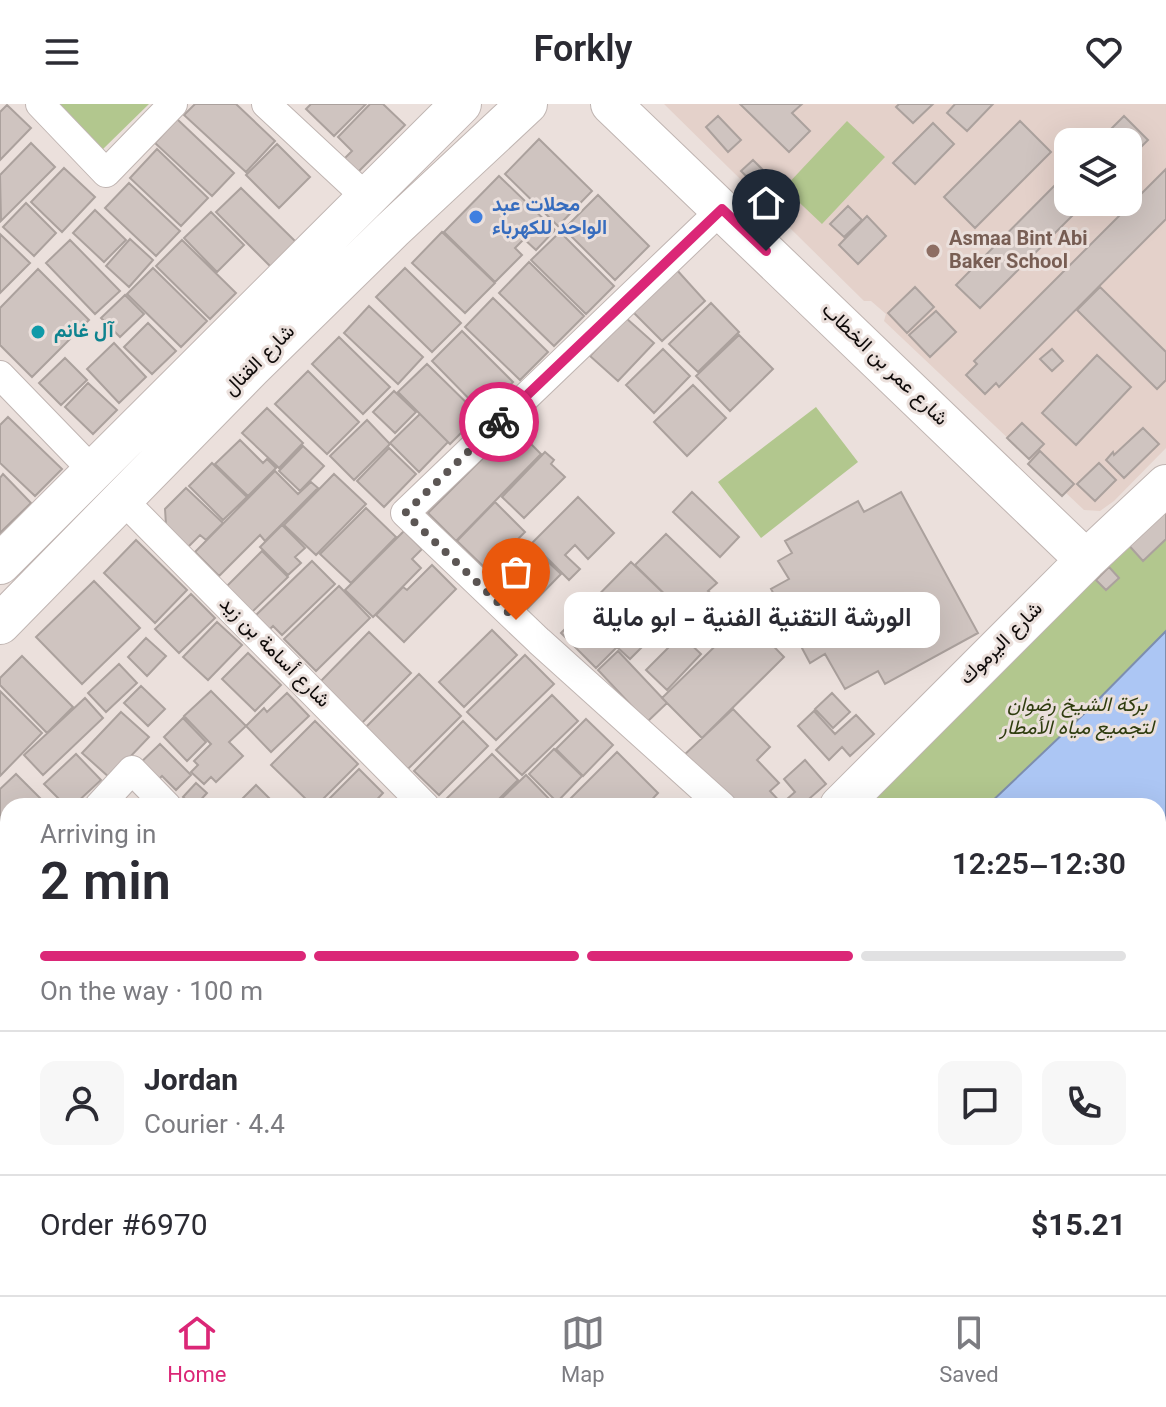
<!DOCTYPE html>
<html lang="en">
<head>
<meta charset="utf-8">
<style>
  :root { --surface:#fff; --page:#f7f7f7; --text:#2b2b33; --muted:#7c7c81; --line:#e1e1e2; --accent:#db2777 }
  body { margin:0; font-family:Georgia,Vazirmatn,serif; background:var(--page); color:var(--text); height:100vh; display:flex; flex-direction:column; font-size:30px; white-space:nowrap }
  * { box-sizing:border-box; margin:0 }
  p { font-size:26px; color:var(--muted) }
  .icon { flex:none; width:44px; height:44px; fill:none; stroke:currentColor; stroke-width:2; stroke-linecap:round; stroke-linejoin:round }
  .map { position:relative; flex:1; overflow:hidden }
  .drawer { position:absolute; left:0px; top:694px; width:1166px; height:498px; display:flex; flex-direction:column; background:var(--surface); border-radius:24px 24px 0 0; box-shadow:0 8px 32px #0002 }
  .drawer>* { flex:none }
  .buttons { position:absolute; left:1054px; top:24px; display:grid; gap:16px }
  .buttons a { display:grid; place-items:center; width:88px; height:88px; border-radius:16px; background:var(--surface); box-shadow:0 8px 32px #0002; font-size:40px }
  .pin { position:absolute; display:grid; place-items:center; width:68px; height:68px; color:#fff; margin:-82px -34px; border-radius:50% 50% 50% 0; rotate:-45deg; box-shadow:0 0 8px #0007 }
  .pin .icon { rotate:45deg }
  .courier { position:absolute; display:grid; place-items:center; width:80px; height:80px; margin:-40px; border:6px solid #db2777; border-radius:50%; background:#fff; color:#222; box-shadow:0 2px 10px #0007 }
  .bubble { position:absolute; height:56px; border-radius:16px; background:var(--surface); box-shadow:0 8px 32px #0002; font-size:26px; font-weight:600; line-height:56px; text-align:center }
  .summary em { font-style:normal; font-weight:600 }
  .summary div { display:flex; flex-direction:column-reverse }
  .summary { display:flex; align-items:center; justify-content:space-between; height:136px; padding:0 40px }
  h1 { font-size:52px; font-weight:600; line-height:60px }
  .bar { display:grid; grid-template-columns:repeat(4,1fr); gap:12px 8px; align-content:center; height:96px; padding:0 40px }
  .bar i { height:10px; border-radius:6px; background:var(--line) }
  .bar .active { background:var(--accent) }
  .bar p { grid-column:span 4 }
  .line { display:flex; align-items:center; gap:20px; padding:0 40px; border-top:2px solid var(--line) }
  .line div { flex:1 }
  .round { display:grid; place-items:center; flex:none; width:84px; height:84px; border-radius:16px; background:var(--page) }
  header { display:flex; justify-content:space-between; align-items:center; height:104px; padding:0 40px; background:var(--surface); font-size:36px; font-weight:600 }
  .tabs { display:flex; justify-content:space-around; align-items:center; height:112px; border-top:2px solid var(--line); background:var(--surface); font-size:22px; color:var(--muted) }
  .tabs a { display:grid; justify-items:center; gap:4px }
  .tabs .active { color:var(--accent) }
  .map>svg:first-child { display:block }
  .built { fill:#e4d1ca; fill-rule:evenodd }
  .green { fill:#b2c78e }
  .water { fill:#acc6f4; stroke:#7d8eae; stroke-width:2 }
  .building { fill:#cfc4c0; stroke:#aba19d; stroke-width:2 }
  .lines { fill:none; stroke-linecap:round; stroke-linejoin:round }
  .street-casing { stroke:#c0b5b2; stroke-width:30 }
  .secondary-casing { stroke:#c0b5b2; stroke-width:42 }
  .street { stroke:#fff; stroke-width:28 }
  .secondary { stroke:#fff; stroke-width:40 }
  .done { stroke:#5c5654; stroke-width:8; stroke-dasharray:0 14.4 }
  .route { stroke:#db2777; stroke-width:10 }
  .shop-dot { fill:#3f7fe0; stroke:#ebe0dc; stroke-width:3 }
  .education-dot { fill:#8d6e63; stroke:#ebe0dc; stroke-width:3 }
  .culture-dot { fill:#0f9aa8; stroke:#ebe0dc; stroke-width:3 }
  .labels { text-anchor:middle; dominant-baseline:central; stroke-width:6; stroke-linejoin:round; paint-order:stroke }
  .shop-label { font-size:20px; font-weight:bold; fill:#366cbe; stroke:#ebe0dc; text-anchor:start }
  .education-label { font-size:20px; font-weight:bold; fill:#785e54; stroke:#ebe0dc; text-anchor:start }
  .culture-label { font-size:20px; font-weight:bold; fill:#0d838f; stroke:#ebe0dc; text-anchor:start }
  .street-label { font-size:20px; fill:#0f0b0a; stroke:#ebe0dc }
  .park-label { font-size:20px; font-style:italic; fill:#2f3d0f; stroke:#ebe0dc }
</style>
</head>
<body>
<header><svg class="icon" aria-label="menu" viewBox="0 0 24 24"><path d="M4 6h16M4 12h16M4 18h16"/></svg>Forkly<svg class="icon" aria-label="heart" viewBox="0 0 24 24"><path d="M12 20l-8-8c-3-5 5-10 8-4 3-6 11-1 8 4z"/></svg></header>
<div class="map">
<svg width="1166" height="1191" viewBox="0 0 1166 1191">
  <rect width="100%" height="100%" fill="#ebe0dc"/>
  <path class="built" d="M664,0H1166V344L1114,397L1100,407L1084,406L884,217L886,210L871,197H864ZM1068,38H1128V98H1068Z"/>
  <path class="green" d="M59,0H149L103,45Z
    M847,17L885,53L822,120L784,84Z
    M816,303L858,358L761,434L718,378Z
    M1166,405V1191H385L392,1184H1158V702H865L1157,406Z"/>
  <path class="water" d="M1166,527V1191H945L941,1186L926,1184H1158V702H987L1088,606Z
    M481,1184H860L826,1191H474Z"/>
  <path class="building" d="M195,0H236L275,37L246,68L184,11Z
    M311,0H366L334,32L306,5Z
    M370,0H383L405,21L356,70L342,57L352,47L338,33Z
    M740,0H802L792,9L810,27L789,48Z
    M899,0H933L913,19L896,3Z
    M955,0H993L967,27L947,9Z
    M7,1L31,24L0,56V8Z
    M718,12L741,36L728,48L706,23Z
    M1124,12L1148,36L1128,56V38H1098Z
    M177,15L234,69L212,92L155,39Z
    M1020,17L1051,48L975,124L944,93Z
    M933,19L954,40L915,80L893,59Z
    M539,35L592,87L558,122L505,70Z
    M31,39L55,63L1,117L0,71Z
    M277,40L310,73L279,104L246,71Z
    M157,45L208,94L181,122L130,74Z
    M753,56L774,77L762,88L741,67Z
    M64,64L95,93L62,128L31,98Z
    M1166,65V115L999,283L996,279L985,290L966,271L977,260L974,257Z
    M1068,68V98H1086L980,204L956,181Z
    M499,72L555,126L536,146L524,135L515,144L522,151L495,178L444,128Z
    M129,79L180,127L156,152L105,104Z
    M241,84L296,138L271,163L216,108Z
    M598,91L649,142L615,176L564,125Z
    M26,99L56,129L34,152L3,123Z
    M848,102L862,116L844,133L830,120Z
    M95,106L126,136L104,158L73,129Z
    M211,108L244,141L217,168L184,134Z
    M867,112L886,132L858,160L839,141Z
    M442,128L495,179L465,209L412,159Z
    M560,128L614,182L586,210L531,156Z
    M0,130L30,159L0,189Z
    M130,135L153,156L129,183L106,162Z
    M70,136L120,187L95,210L46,159Z
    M182,136L236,189L210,215L156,162Z
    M529,158L584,212L554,242L499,189Z
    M153,164L207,217L181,243L127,190Z
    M405,164L461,219L432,248L376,193Z
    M38,165L89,216L32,273L0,241V204Z
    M676,165L705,197L662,237L632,207Z
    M915,183L934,203L907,229L888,209Z
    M1100,183L1166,248V276L1157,285L1077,206Z
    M125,191L144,210L120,233L101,214Z
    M493,194L548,248L520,276L465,223Z
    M711,199L739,228L698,268L669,240Z
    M369,202L423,253L398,280L344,229Z
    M936,207L956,228L930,253L909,231Z
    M626,214L654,239L618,277L590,252Z
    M148,219L176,247L152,270L124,243Z
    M462,227L513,278L482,308L432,257Z
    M739,231L773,265L730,307L696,272Z
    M339,233L390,283L363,310L312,260Z
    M114,239L146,273L119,299L87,265Z
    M663,245L690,272L654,309L626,281Z
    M1052,245L1063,257L1052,267L1040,255Z
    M1097,251L1131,283L1076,341L1042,309Z
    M65,254L87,276L61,301L39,279Z
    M427,260L479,311L450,340L398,288Z
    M308,267L359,318L327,350L275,300Z
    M88,279L117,306L93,330L65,303Z
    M693,281L726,314L687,352L654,318Z
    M394,287L416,308L395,329L373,308Z
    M267,304L303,339L279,364L242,329Z
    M420,310L448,338L419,368L390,339Z
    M8,313L62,365L35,392L0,359V321Z
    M367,316L390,340L354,376L330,352Z
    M1022,319L1044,340L1029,355L1007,334Z
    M514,323L541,350L456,437L428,409Z
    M1143,324L1159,340L1124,374L1106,356L1113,348L1114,351Z
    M240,336L263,359L267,355L276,364L248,392L215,360Z
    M303,342L324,362L300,387L279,367Z
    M389,344L416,370L384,403L357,377Z
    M1040,347L1074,380L1062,392L1028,360Z
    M545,348L554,356L551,360L565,373L524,414L502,393Z
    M212,359L247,393L223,416L189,382Z
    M1099,359L1116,376L1095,397L1077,380Z
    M275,367L298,390L311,378L318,384L265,437L260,431L219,472L195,448Z
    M3,370L31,399L0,429V374Z
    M334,370L366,400L316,451L284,421Z
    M186,384L223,419L206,436L200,431L188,443L166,421L165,405Z
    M692,388L739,433L720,453L673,408Z
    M901,388L978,529L885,580L878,567L845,585L825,550L810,559L796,533L784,540L775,525L789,518L771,485L789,475L778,457L792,449L785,437L858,397L864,408Z
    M578,393L614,429L588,455L575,441L565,451L580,465L569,476L532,439Z
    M495,398L525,428L502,451L498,448L484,463L457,437Z
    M366,404L396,433L351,479L320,450Z
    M1161,404L1166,410V435L1143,457L1125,437Z
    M282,421L305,444L295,453L301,459L288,471L260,443Z
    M404,427L422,445L412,455L421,464L373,513L345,486Z
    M666,430L717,479L708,487L714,492L701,505L695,498L684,509L635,461Z
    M136,436L187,486L155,519L104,469Z
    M528,439L561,470L521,511L489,479Z
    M262,447L288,473L249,511L223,486Z
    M312,457L335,480L282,531L273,522L268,527L254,513Z
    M631,458L680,505L630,555L617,543L596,564L561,529Z
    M432,461L456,485L404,538L376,511L403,483L407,486Z
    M1109,463L1119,474L1106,486L1096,476Z
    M94,477L140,524L82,580L36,533Z
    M339,482L370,514L316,567L284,535Z
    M191,490L215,514L179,549L155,525Z
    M745,513L784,553L702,634L662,594Z
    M217,518L242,541L208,576L183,553Z
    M492,526L517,551L464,603L439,578Z
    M369,528L411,569L358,623L316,582Z
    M681,531L701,550L667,586L646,566Z
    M146,534L166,552L147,572L128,553Z
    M618,547L667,599L647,618L598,566Z
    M248,549L281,581L255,607L222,575Z
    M525,551L554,580L496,636L467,608Z
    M22,552L73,603L47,629L0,581V574Z
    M119,560L137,579L106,608L88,589Z
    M419,570L461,612L408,665L362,627Z
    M141,582L165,605L148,622L124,599Z
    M0,587L42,629L0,672Z
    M211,587L246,622L229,638L243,652L216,678L211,673L204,680L191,668L198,661L194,657L211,640L184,612Z
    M287,589L309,612L271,648L246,622L264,604L267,608Z
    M832,589L850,608L833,624L815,605Z
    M552,591L578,617L522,671L496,646Z
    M85,594L103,614L43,671L24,651Z
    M733,605L770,643L757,656L779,679L770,687L784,702H765L763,700L760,702H730L682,653Z
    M814,607L835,630L856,611L874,630L850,652L842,643L829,656L798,622Z
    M121,608L149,633L110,674L82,649Z
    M183,614L206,638L187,657L164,633Z
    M586,615L613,641L583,672L556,645Z
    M315,617L358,660L316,702H313L271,661Z
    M463,617L488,642L439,691L414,667Z
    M160,640L191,671L176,686L162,672L152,682L135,664Z
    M554,645L582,672L557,698L529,670Z
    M617,648L658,689L646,702H567L565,700Z
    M76,650L101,676L73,702H66L44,680Z
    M492,650L518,676L492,702H441L440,701Z
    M805,656L826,680L801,702L796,698L793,701L787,695L795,688L784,675Z
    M359,665L383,689L371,702H322Z
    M16,670L48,702H8V716L0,724V685Z
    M526,671L554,700L552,702H494Z
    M196,679L207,689L195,702H193L183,693Z
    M256,681L277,702H235Z
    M8,725V772L7,773L0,765V733Z
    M0,849L8,857V884L0,892Z
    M6,922L8,924V947L1,954L0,928Z
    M0,958L8,966V983L0,991Z
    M8,987V1075L2,1081L0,1079V994Z
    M163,1184H197L204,1191H156Z
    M221,1184H243L250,1191H215Z
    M245,1184H297L304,1191H253Z"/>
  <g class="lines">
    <g class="street-casing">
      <path id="street" d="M40,0L106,69L173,0
        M266,0L367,94
        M0,271L94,368
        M123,396L425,702
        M99,702L132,666L167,702
        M722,702L539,537L405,409L722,105
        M0,808L8,799"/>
    </g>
    <g class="secondary-casing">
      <path id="secondary" d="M611,0L1086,456
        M0,460L461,0
        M0,520L251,264L392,126L527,0
        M840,702L1086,456L1166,381
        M0,1138L8,1144
        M57,1184L66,1191
        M353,1191L360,1184"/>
    </g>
    <use href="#street" class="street"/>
    <use href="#secondary" class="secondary"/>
  </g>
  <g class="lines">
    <path class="done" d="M499,318L405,409L516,516"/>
    <path class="route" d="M499,318L722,105L766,147"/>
  </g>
  <circle class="shop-dot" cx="476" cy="113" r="8"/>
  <circle class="education-dot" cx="933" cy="147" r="8"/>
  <circle class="culture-dot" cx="38" cy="228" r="8"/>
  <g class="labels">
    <g class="shop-label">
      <text x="492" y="102">محلات عبد<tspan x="492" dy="23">الواحد للكهرباء</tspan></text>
    </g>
    <g class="education-label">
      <text x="949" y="136">Asmaa Bint Abi<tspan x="949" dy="23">Baker School</tspan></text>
    </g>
    <g class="culture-label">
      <text x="54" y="228">آل غانم</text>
    </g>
    <g class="street-label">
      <text transform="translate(260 257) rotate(-45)">شارع القنال</text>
      <text transform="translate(884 261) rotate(44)">شارع عمر بن الخطاب</text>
      <text transform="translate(1002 540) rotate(-45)">شارع اليرموك</text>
      <text transform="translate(274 549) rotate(45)">شارع أسامة بن زيد</text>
    </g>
    <g class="park-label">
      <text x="1077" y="602">بركة الشيخ رضوان<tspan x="1077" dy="23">لتجميع مياه الأمطار</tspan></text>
    </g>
  </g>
</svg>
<div class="buttons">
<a><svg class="icon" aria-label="layers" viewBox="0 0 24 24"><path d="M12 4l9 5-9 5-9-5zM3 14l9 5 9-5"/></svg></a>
</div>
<div class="pin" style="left:516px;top:516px;background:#ea580c"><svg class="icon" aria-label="bag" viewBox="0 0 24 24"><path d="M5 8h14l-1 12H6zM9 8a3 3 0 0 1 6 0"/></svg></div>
<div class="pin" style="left:766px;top:147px;background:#1f2937"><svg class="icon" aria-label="home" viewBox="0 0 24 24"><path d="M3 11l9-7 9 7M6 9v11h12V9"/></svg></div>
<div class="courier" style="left:499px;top:318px"><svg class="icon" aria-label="bike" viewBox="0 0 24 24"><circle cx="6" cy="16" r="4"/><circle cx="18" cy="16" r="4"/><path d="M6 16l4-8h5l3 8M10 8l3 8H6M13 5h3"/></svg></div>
<div class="bubble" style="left:564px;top:488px;width:376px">الورشة التقنية الفنية - ابو مايلة</div>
<section class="drawer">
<div class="summary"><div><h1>2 min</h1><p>Arriving in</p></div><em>12:25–12:30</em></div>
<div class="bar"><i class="active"></i><i class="active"></i><i class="active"></i><i></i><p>On the way · 100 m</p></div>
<div class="line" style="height:144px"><a class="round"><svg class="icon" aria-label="person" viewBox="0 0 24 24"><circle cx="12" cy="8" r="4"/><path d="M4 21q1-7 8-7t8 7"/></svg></a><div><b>Jordan</b><p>Courier · 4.4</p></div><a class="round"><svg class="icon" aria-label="chat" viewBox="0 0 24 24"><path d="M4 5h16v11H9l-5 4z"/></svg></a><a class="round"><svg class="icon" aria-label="phone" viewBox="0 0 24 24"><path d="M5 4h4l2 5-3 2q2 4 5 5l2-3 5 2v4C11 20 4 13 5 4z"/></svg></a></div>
<div class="line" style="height:104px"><div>Order #6970</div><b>$15.21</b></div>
</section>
</div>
<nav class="tabs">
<a class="active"><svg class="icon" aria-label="home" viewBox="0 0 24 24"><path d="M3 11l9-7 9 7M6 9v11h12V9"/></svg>Home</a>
<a><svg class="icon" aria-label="map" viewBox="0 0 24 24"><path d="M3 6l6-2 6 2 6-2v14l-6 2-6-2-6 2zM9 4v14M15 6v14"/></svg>Map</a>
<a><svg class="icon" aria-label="saved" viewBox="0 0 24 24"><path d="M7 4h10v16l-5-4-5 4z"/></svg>Saved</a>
</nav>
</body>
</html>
